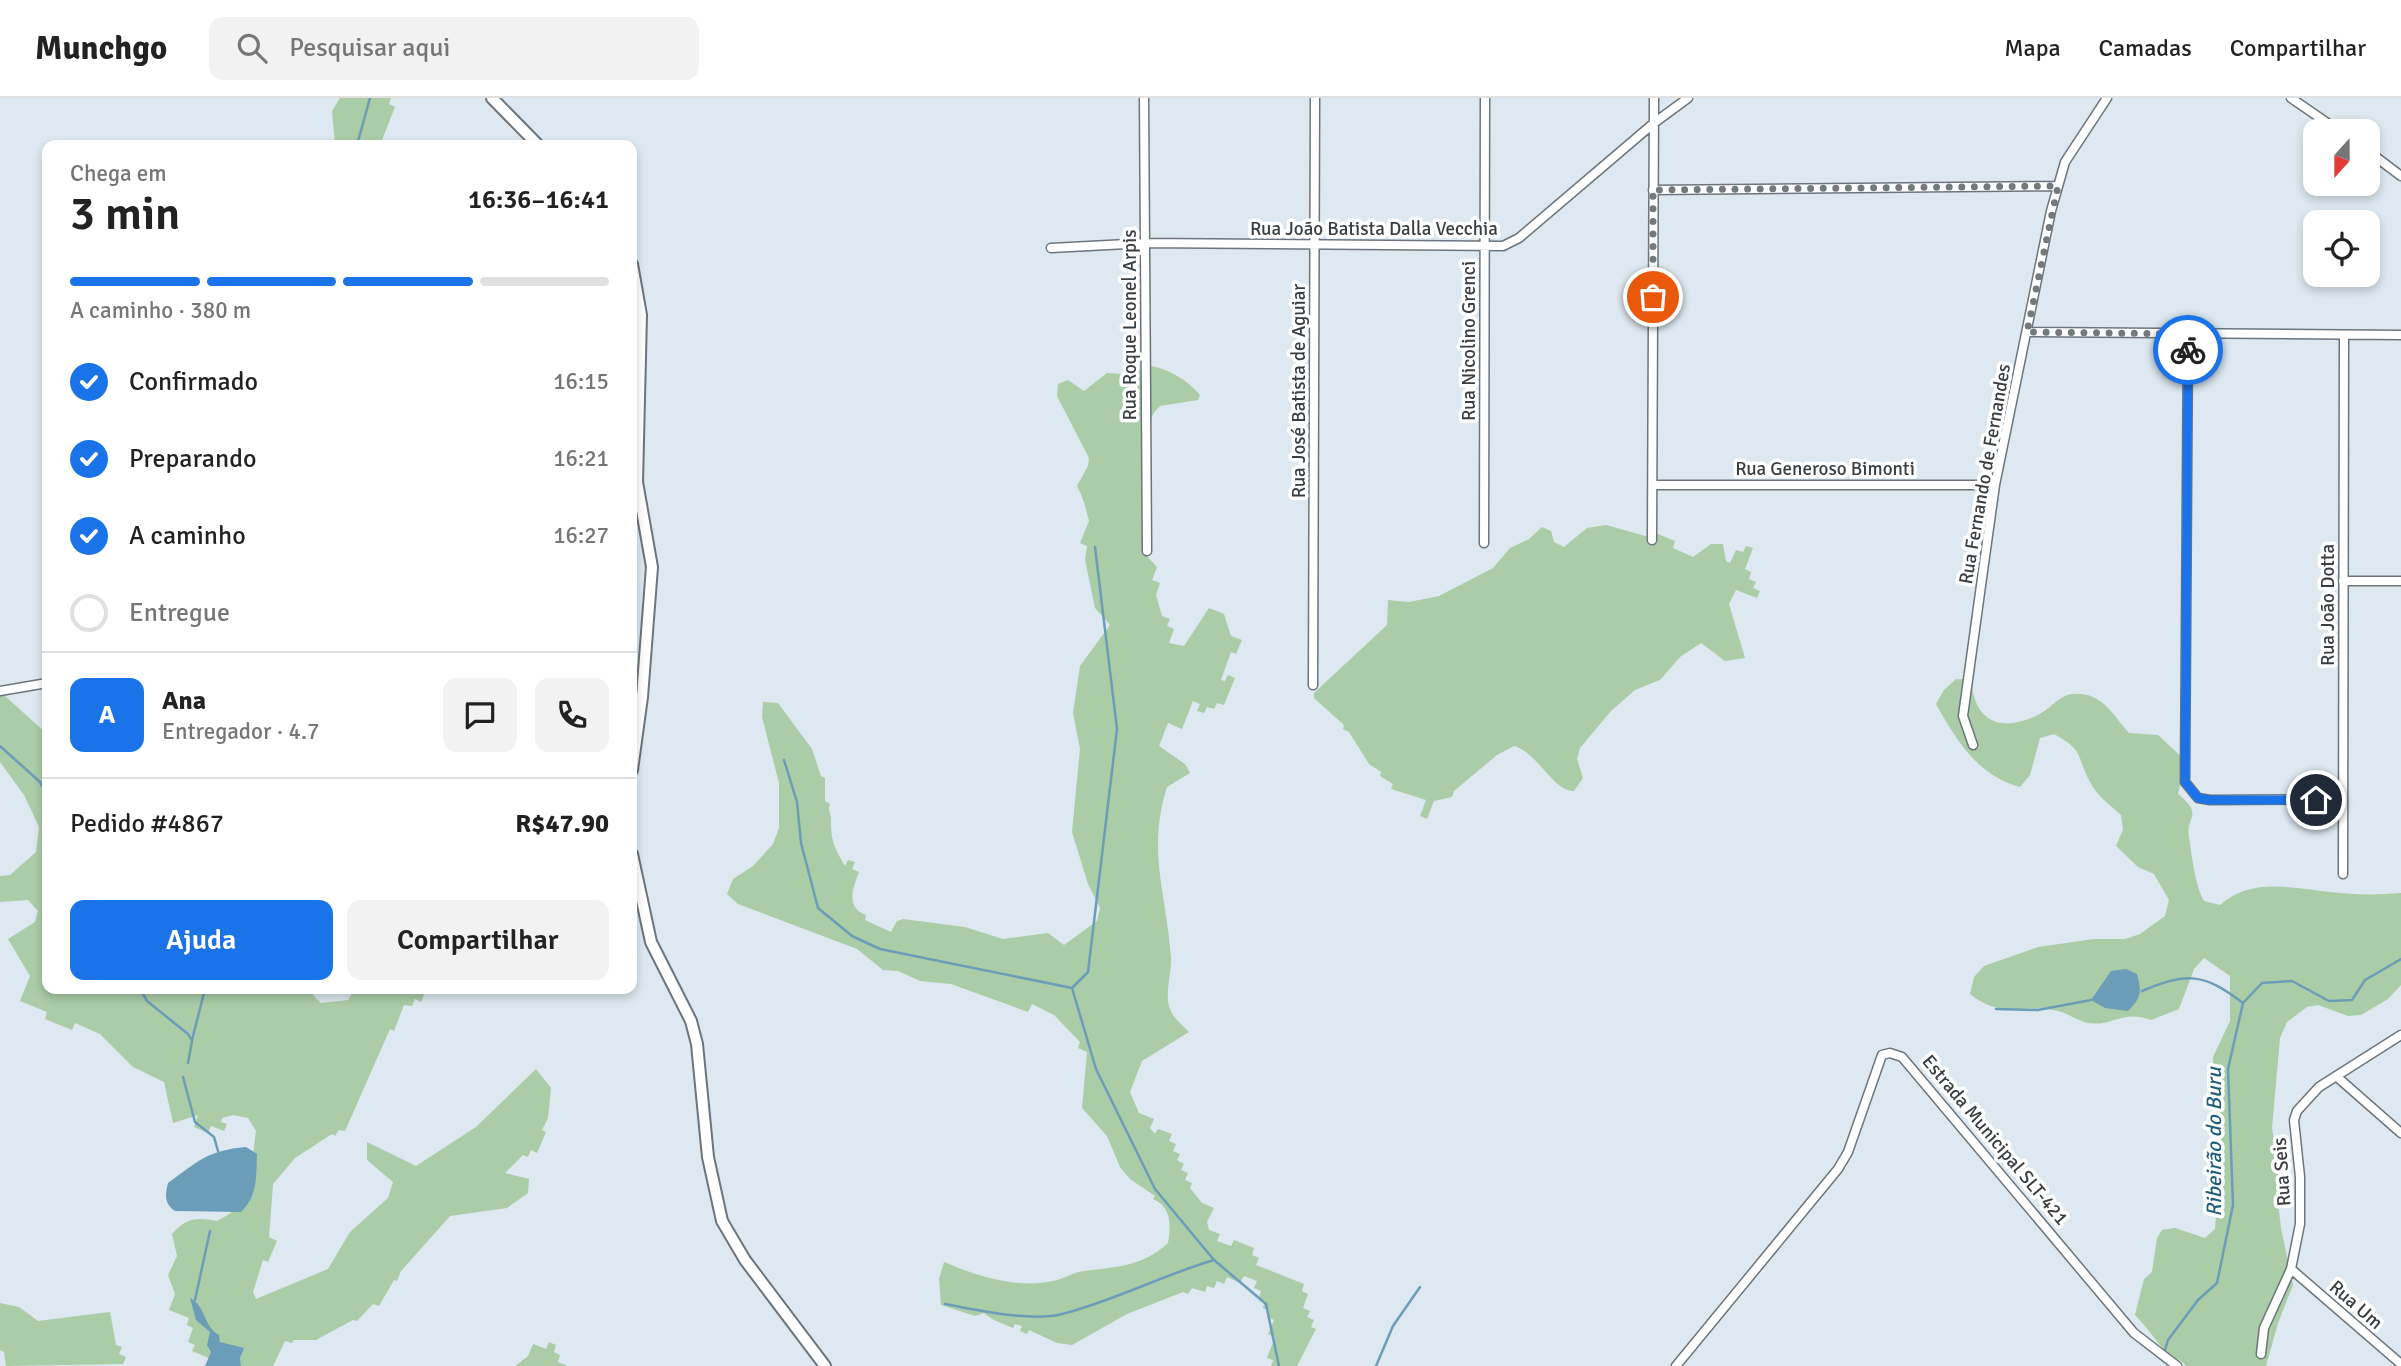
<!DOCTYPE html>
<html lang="pt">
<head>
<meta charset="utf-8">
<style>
  :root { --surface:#fff; --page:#f2f2f2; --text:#222; --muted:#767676; --line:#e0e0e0; --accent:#1a73e8 }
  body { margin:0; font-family:Signika,sans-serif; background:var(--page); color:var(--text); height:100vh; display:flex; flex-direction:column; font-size:26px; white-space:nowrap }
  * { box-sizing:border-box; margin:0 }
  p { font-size:23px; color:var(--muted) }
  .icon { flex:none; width:38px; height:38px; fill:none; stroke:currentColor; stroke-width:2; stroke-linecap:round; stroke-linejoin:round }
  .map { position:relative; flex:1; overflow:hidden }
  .panel { position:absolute; left:42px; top:42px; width:595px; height:854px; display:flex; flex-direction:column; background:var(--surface); border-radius:14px; box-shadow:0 4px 10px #0003 }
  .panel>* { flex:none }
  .needle { width:46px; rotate:201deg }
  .controls { position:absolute; left:2303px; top:21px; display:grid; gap:14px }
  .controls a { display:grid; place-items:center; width:77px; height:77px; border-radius:14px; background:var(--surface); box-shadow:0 4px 10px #0003; font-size:35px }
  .pin { position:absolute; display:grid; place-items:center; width:60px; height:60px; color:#fff; margin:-30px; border:4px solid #fff; border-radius:50%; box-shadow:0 2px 7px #0007 }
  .courier { position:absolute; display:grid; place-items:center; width:70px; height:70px; margin:-35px; border:5px solid #1a73e8; border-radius:50%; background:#fff; color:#222; box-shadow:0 2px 9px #0007 }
  .head em { font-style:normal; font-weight:600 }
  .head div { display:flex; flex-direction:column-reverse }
  .head { display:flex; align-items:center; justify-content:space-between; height:119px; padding:0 28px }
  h1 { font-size:46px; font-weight:600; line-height:52px }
  .bar { display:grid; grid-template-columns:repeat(4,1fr); gap:10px 7px; align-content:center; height:84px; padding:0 28px }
  .bar i { height:9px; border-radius:5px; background:var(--line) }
  .bar .active { background:var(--accent) }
  .bar p { grid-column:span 4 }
  .line { display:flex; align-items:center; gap:18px; padding:0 28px; border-top:2px solid var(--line) }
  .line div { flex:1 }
  .round { display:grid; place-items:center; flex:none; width:74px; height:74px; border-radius:14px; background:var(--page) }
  ol { padding:0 28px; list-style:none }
  li { display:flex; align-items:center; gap:21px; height:77px }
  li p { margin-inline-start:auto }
  li .icon { padding:7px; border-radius:50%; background:var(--accent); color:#fff; stroke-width:4 }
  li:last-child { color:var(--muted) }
  li i { width:38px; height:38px; border:4px solid var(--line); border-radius:50% }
  .primary-button { display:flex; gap:14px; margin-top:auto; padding:14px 28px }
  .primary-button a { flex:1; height:80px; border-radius:14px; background:var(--accent); color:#fff; font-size:28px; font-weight:600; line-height:80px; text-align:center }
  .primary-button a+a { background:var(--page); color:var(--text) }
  header { display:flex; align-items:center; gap:42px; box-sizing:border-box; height:98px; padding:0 35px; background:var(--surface); border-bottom:2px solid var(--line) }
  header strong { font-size:33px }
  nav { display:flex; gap:38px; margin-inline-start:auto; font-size:24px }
  .search { width:490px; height:63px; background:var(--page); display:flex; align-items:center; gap:18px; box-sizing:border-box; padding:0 24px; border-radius:14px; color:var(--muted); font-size:26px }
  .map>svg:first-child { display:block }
  .green { fill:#aacca7 }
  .water { fill:#6b9db9 }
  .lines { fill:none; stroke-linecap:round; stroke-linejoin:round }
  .stream { stroke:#6b9db9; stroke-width:2.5 }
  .street-casing { stroke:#6c757d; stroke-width:11 }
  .secondary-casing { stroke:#6c757d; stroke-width:14 }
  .street { stroke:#fff; stroke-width:8 }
  .secondary { stroke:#fff; stroke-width:10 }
  .done { stroke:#737a7e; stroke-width:7; stroke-dasharray:0 12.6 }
  .route { stroke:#1a73e8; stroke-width:9 }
  .labels { text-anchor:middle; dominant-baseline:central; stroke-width:7; stroke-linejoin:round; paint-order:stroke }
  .street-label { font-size:19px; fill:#3a3e41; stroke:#fff }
  .water-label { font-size:21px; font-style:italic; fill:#215e7c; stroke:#fff }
</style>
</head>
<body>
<header>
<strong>Munchgo</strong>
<div class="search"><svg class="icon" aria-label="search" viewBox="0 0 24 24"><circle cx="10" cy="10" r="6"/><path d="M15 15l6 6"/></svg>Pesquisar aqui</div>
<nav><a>Mapa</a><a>Camadas</a><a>Compartilhar</a></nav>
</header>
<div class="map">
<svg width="2401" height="1268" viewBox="0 0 2401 1268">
  <rect width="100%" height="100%" fill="#dde8f0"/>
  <path class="green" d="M340,0H391L389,6L395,9L380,47H335L332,13Z
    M1151,268C1171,272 1187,282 1200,297L1198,302L1160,308C1137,328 1151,368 1150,394C1150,414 1148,435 1144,455L1157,469L1152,482L1160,485L1156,497L1162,518L1170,521L1167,528L1174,531L1169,545L1184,548L1209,510L1224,516L1231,538L1242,542L1236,556L1231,554L1221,582L1225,583L1228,577L1235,580L1224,607L1217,605L1214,611L1207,609L1204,615L1197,613L1200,606L1193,603L1182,631L1168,625L1159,648L1185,666L1190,675L1167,689C1147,752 1166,794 1171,859C1172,875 1165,893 1169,908C1172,919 1181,926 1189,934L1142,963L1130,994L1139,1015L1154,1021L1150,1030L1155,1036L1158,1031L1172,1036L1169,1043L1176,1046L1173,1053L1180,1056L1177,1062L1184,1066L1181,1072L1188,1075L1185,1082L1192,1085L1190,1090L1202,1105L1214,1110L1207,1124L1209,1132L1220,1136L1217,1143L1231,1148L1234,1142L1254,1150L1252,1157L1259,1160L1256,1167L1304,1186L1302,1193L1308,1196L1303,1210L1310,1213L1307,1219L1314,1222L1311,1229L1316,1231L1297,1268H1271L1273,1262L1267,1260L1275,1239L1268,1236L1274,1222L1267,1219L1269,1213L1263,1210L1265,1203L1259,1200L1261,1193L1254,1190L1257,1183L1244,1178L1240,1185L1227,1179L1224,1186L1217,1183L1214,1190L1207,1188L1205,1194L1192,1190L1188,1196L1183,1194L1127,1216L1072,1247L1057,1245L1029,1232L1027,1236L1020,1233L1022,1228L1015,1226L1013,1230C1004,1226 993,1223 984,1215L975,1218L941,1207L939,1181L944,1164C977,1178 1017,1191 1053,1183C1064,1181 1073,1174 1084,1173C1117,1169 1143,1168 1168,1145C1171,1129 1172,1109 1153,1101L1155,1098L1130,1081L1120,1069L1107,1038L1082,1010L1087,954L1078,950L1080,944L1054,917L1032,906L1028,914L951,886L920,883L898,873L883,872L857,851L738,806L727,796L733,781L753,768L773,746L779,730V685L762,619L763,604L778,605L812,651L821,678L825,680V703L830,706C827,714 832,717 831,723C831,743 834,749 845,768L848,762L855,764L852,771L859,774C853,790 845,809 866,817L865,822L891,834L897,823L903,821L965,829L1003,841L1048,835L1064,847L1097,823L1100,810L1088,786L1072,734L1080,651L1073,615L1080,568L1110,527L1095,510L1085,462L1087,448L1080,445L1089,423C1086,411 1084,401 1077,388L1088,368L1089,360L1057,298L1058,286L1068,282L1084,293L1107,275L1121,276Z
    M1606,427L1649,439L1655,435L1675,443L1673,450L1693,459L1711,446H1723L1726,463L1730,465L1736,452L1743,454L1746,448L1753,450L1745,471L1751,474L1749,481L1756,484L1753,490L1760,493L1757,500L1736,492L1729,506L1745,560L1725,563L1701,545L1680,559L1660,582L1635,592L1611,613L1580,650L1577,661L1583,680L1574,693C1554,694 1538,655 1514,648L1497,657L1454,693L1452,699L1434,703L1427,721L1420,718L1426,702L1391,691L1393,686L1380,678L1381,674L1369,666L1349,634L1343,631L1344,627L1314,600V595L1387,527L1388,502L1409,504L1439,498L1493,470L1510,450L1529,441L1542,429L1551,433L1554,444L1564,449L1587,430Z
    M1956,581L1971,582C1975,625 2001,635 2038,617C2054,609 2060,594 2080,596C2104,597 2115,620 2129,635L2158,637L2186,663L2178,696C2205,718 2185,718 2189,739C2192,758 2195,788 2204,803L2220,807C2252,779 2292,790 2330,794C2354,797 2377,797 2401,795V887L2388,901L2361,917L2348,918L2318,907L2307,909L2287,924L2280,940L2272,1030L2279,1074L2277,1096L2281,1130L2293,1187L2278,1225L2266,1268H2186C2180,1260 2169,1259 2164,1252C2154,1240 2146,1228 2135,1217L2144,1181L2152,1174L2157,1140L2162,1132L2175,1130L2205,1140L2215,1131L2222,1030L2215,1008L2213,959L2230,923V878L2204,860L2194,871L2179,911L2151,922C2122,911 2113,929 2088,925C2077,923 2068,915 2058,913C2023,905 2002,922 1970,896L1974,879L1984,868L2038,849L2094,841H2125L2140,836L2165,818L2169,802L2154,776L2138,769L2116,748L2123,732L2121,717C2110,707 2097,698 2090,684C2075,656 2086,654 2054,636L2040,640L2030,677L2020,689C1978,678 1956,642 1936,606L1944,592Z
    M0,598H5L47,636V891H314L313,897L321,905L348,902L355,891H427L421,895L424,897L421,904L415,901L412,908L404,907L394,933L390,931L345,1033L339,1032L335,1038L332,1036L295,1060L273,1086L269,1139L277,1143L268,1164L263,1162L253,1194L256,1201L328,1171L350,1134L388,1100L393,1084L367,1062V1044L416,1068L476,1029L536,971L551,990L548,1020L542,1032L546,1034L537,1055L531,1052L528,1059L523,1057L505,1075L529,1081L528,1095L507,1110L450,1118L401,1173L397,1183L394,1182L379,1208L373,1206L357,1223L353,1222L316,1242H294L292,1245L285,1243L273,1268H210L213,1262L192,1253L195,1247L188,1244L193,1230L187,1227L189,1220L169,1212L175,1196L168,1177L177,1158L172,1136C186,1120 197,1119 217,1123L231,1115L251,1072L256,1033L248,1020L233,1017L222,1020L221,1024L227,1026L224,1033L211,1028L208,1035L194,1029L198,1017L173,1025L164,984L133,969L100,936L75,925L72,932L45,921L47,914L20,903L30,878L8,841L35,824L38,813L28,802L0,804V778L10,777L36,754L39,729L24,697L0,664Z
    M0,1205L19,1209L38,1223L110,1214L116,1247L122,1249L119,1256L126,1259L123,1266L6,1268L4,1254L0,1252Z
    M549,1244L556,1247L554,1254L560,1257L558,1264L568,1268H515L528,1258L533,1246L546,1251Z"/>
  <path class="water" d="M2126,871L2137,876C2142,894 2141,900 2128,913L2105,910L2091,902L2111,873Z
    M246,1049L257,1056C256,1078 258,1098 241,1114L175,1113C164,1106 165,1096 168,1085C197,1064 208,1052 246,1049Z
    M190,1200C206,1208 203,1228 219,1237L220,1244L244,1250L240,1260L241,1268H205L211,1254L207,1247L210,1234L196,1222Z"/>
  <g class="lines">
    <path class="stream" d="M357,47L370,0
      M1095,449L1117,631L1088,874L1072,890L1096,971L1155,1091L1214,1162L1266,1206L1279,1268
      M0,648L40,684L47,696
      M784,662L797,704L801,745L818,810L852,838L880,851L1072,890
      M140,891L147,903L188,936L192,943L188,965
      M2142,893C2187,874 2204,875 2243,905
      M1996,911L2038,912L2091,902
      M192,942L205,891
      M183,979L195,1024L214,1039L218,1053
      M195,1202L210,1133
      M945,1206C977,1212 1031,1224 1062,1216C1111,1204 1163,1177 1214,1162
      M2164,1255L2168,1242L2198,1202L2217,1185L2233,1107L2228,971L2243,905L2262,885L2292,883L2329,903L2352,902L2365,882L2401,861
      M1376,1268L1393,1228L1420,1189"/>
    <g class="street-casing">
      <path id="street" d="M1144,0L1147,453
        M2291,0L2339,33
        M2368,53L2401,78
        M1653,92L2058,88
        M1051,150L1146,145L1503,148L1519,140L1654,25L1688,0
        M2027,234L2401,237
        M2188,236L2185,684L2198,700L2210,702L2343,701
        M1654,387H1995
        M1652,442L1654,0
        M1484,445L1485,0
        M2343,483H2401
        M1313,587L1315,0
        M0,593L47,585
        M1973,647L1963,618L1983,473L1995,387L2051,113L2065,64L2107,0
        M2343,776L2344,238
        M2336,978L2401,1035
        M2291,1171L2401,1266
        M2261,1256L2264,1230L2291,1171L2300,1126V1079L2294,1022L2297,1013L2319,989L2401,937
        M1676,1268L1838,1071L1848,1054L1882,957L1890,955L1902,959L2134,1235L2177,1268"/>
    </g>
    <g class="secondary-casing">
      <path id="secondary" d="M492,0L538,47
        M632,166L641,217L637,384L652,469L642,599L632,672
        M632,756L651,844L691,923L697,946L708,1059L722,1123L745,1162L825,1268"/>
    </g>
    <use href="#street" class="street"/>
    <use href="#secondary" class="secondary"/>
  </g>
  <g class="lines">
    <path class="done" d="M1653,199V92L2058,88L2027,234L2188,236V252"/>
    <path class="route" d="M2188,252L2185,684L2198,700L2210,702H2316"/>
  </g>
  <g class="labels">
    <g class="street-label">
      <text x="1374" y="131">Rua João Batista Dalla Vecchia</text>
      <text transform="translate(1130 227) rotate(-90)">Rua Roque Leonel Arpis</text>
      <text transform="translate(1469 243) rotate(-90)">Rua Nicolino Grenci</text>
      <text transform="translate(1299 293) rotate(-90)">Rua José Batista de Aguiar</text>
      <text x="1825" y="371">Rua Generoso Bimonti</text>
      <text transform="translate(1985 376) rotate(-80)">Rua Fernando de Fernandes</text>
      <text transform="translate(2328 507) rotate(-90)">Rua João Dotta</text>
      <text transform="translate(1995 1042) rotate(50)">Estrada Municipal SLT-421</text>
      <text transform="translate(2282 1074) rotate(-94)">Rua Seis</text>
      <text transform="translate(2356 1207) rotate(41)">Rua Um</text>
    </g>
    <g class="water-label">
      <text transform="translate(2214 1044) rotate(-90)">Ribeirão do Buru</text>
    </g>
  </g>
</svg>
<div class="controls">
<a><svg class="needle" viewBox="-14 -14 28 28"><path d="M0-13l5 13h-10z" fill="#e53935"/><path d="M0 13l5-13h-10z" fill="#767676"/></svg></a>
<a><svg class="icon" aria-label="locate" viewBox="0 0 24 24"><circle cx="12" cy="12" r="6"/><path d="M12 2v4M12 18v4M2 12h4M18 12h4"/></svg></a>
</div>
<div class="pin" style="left:1653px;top:199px;background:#ea580c"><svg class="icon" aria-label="bag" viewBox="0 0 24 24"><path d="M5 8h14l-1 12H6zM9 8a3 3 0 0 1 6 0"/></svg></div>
<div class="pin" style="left:2316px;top:702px;background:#1f2937"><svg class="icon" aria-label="home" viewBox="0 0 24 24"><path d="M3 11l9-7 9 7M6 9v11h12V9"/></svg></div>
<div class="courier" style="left:2188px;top:252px"><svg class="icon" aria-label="bike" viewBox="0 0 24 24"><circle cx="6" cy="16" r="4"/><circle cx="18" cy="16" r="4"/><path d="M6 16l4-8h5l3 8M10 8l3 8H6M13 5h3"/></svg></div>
<section class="panel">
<div class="head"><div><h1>3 min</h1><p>Chega em</p></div><em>16:36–16:41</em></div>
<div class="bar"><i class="active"></i><i class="active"></i><i class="active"></i><i></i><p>A caminho · 380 m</p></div>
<ol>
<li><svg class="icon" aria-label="check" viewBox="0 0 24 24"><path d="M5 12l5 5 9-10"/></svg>Confirmado<p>16:15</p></li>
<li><svg class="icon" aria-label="check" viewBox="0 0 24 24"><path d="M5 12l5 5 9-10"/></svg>Preparando<p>16:21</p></li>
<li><svg class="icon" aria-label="check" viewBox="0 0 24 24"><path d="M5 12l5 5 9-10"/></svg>A caminho<p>16:27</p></li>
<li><i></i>Entregue</li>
</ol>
<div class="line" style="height:126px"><b class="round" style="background:var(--accent);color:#fff">A</b><div><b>Ana</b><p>Entregador · 4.7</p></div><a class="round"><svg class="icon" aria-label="chat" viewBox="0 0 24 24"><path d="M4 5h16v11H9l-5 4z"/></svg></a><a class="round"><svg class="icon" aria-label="phone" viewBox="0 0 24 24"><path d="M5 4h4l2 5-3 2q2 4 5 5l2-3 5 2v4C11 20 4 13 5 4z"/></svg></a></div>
<div class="line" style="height:91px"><div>Pedido #4867</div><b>R$47.90</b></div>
<div class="primary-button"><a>Ajuda</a><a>Compartilhar</a></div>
</section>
</div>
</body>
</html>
